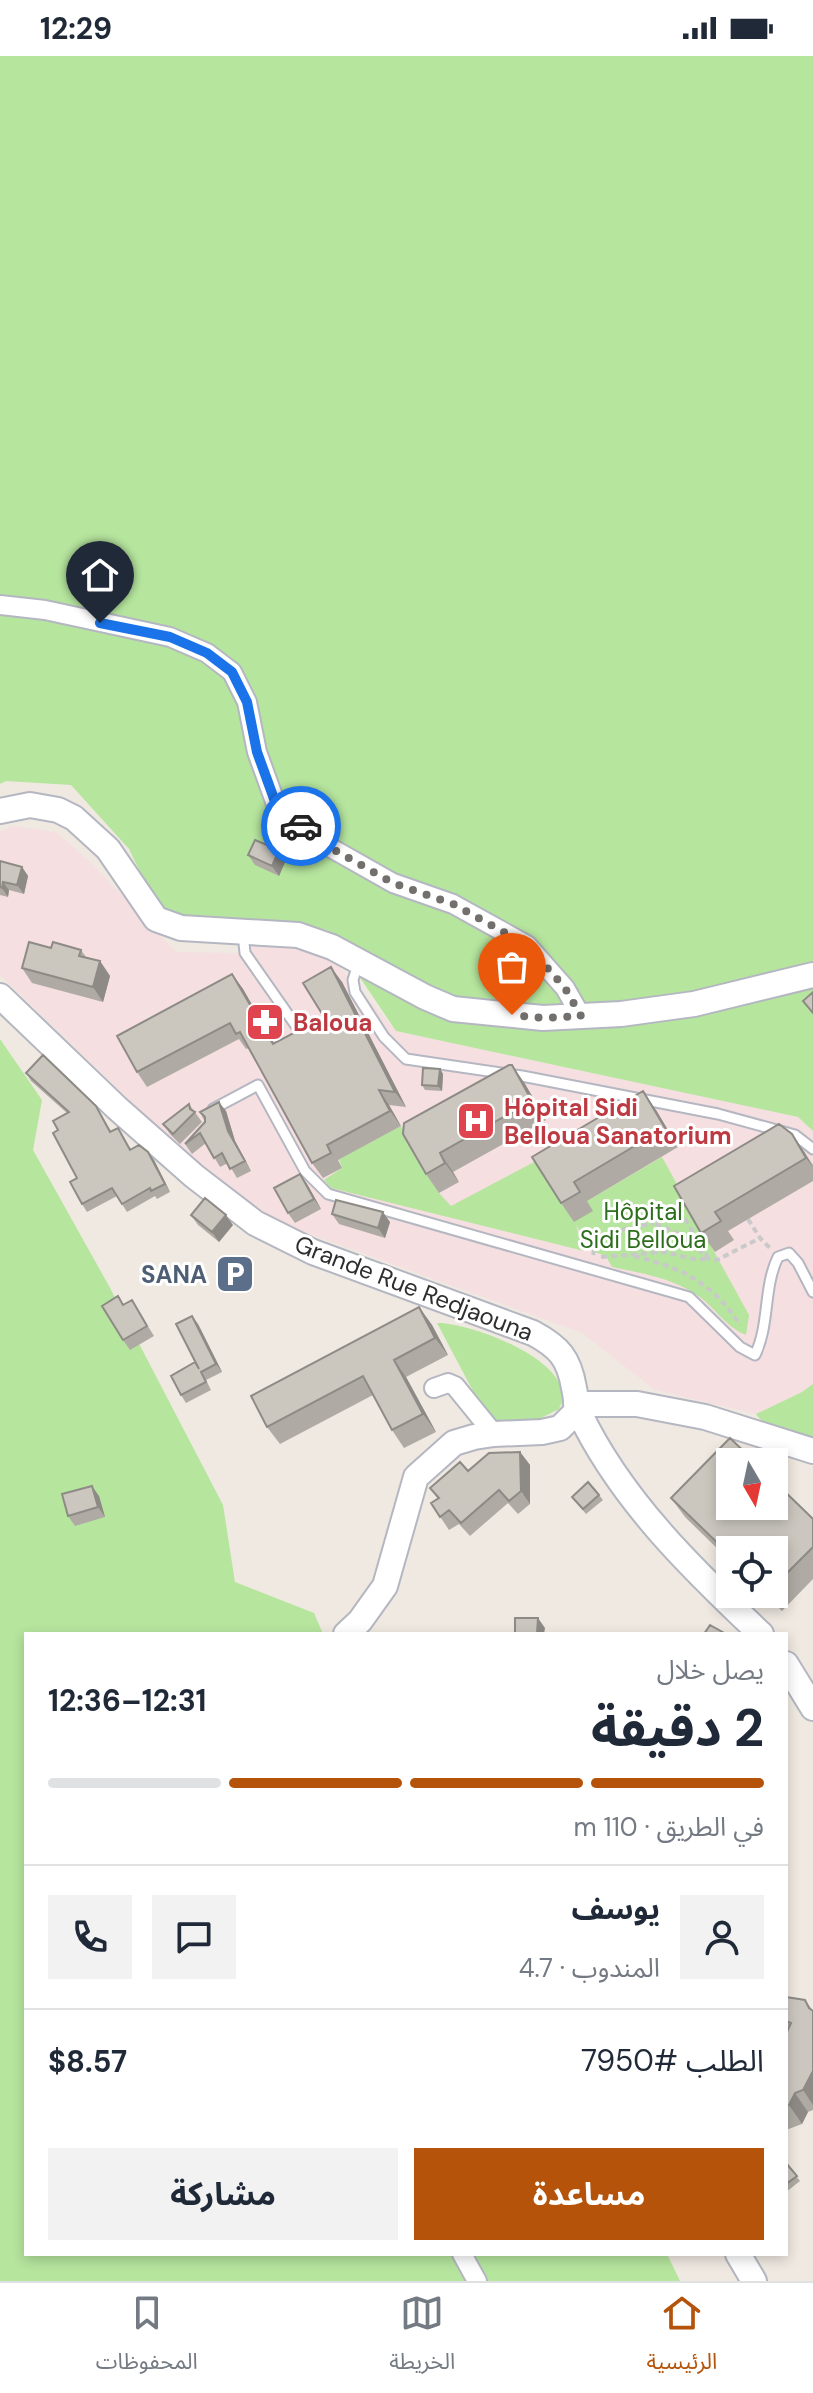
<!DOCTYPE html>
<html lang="ar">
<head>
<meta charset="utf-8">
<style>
  :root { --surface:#fff; --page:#f2f2f3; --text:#1f2937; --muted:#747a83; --line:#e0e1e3; --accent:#b45309 }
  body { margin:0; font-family:"DM Sans","Noto Sans Arabic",sans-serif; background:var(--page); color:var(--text); direction:rtl; height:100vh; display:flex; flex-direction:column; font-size:30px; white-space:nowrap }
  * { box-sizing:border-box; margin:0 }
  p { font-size:26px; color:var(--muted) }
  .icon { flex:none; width:44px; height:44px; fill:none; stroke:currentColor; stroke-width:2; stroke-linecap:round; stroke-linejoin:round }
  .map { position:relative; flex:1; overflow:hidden; direction:ltr }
  .panel { position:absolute; left:24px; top:1576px; width:764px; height:624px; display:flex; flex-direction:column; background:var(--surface); border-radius:0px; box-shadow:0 4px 12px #0003; direction:rtl }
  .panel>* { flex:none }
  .needle { width:52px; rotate:171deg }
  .tools { position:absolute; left:716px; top:1392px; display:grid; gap:16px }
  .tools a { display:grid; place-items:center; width:72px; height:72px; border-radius:0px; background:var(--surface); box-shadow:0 4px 12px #0003; font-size:40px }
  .pin { position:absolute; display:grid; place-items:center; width:68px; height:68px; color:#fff; margin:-82px -34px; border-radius:50% 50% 50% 0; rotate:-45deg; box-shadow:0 0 8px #0007 }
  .pin .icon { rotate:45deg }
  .courier { position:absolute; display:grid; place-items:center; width:80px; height:80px; margin:-40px; border:6px solid #1a73e8; border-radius:50%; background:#fff; color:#222; box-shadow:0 2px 10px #0007 }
  .overview em { font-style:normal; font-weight:700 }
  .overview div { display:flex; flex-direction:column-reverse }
  .overview { display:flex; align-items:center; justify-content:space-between; height:136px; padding:0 24px }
  h1 { font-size:52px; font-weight:700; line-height:60px }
  .bar { display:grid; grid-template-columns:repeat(4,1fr); gap:12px 8px; align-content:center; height:96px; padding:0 24px }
  .bar i { height:10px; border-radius:6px; background:var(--line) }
  .bar .selected { background:var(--accent) }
  .bar p { grid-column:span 4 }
  .line { display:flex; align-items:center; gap:20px; padding:0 24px; border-top:2px solid var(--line) }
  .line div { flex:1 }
  .round { display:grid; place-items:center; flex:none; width:84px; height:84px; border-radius:0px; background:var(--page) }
  .button { display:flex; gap:16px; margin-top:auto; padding:16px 24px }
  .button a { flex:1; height:92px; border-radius:0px; background:var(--accent); color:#fff; font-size:32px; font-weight:700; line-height:92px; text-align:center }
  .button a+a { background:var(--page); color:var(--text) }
  .status { display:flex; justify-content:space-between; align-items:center; height:56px; padding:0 40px; background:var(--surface); direction:ltr }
  .status svg { height:22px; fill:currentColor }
  .tabs { display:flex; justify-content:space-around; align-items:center; height:112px; border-top:2px solid var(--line); background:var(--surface); font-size:22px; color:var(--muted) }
  .tabs a { display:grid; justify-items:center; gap:4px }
  .tabs .selected { color:var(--accent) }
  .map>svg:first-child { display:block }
  .medical { fill:#f5dfe0 }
  .green { fill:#b6e59e }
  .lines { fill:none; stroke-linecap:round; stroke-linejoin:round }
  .service-casing { stroke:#b4b7c1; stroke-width:13 }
  .minor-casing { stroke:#b4b7c1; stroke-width:22 }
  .tertiary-casing { stroke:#b4b7c1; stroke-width:28 }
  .path { stroke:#c9c9c9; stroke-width:4; stroke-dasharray:6 4; stroke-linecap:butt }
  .service { stroke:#fff; stroke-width:9 }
  .minor { stroke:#fff; stroke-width:18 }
  .tertiary { stroke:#fff; stroke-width:24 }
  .wall { fill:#afaba4 }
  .shaded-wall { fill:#8e8b86 }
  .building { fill:#cbc7bf; stroke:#8e8b86; stroke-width:2 }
  .done { stroke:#726f6d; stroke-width:8; stroke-dasharray:0 14.4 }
  .route { stroke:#1a73e8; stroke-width:10 }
  .labels { text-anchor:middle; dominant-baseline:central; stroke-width:6; stroke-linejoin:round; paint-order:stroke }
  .health-label { font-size:24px; font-weight:bold; fill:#be3a42; stroke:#fff; text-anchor:start }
  .park-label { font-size:24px; fill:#2c6e1b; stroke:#fff }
  .service-label { font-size:24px; font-weight:bold; fill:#4e5e75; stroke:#fff; text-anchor:end }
  .street-label { font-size:24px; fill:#2e2e2e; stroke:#fff }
</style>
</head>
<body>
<div class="status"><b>12:29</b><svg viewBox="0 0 49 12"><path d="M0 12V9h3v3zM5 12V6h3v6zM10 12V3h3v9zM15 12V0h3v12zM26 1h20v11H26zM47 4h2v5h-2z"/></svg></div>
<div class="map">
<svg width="813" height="2225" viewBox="0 0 813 2225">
  <rect width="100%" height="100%" fill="#efe9e1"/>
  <path class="medical" d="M12,770L56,776L88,804L176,896L244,897L255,886L298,888L330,900L396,975L798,1061L813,1075V1328L802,1336L756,1358L655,1334L582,1277L260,1160L184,1097L0,919V776Z"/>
  <path class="green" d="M0,0H813V1075L798,1061L396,975L328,874L161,859L129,793L71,729L6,725L0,728Z
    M0,983L42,1044L33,1094L109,1230L223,1449L235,1526L314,1557L323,1578H26V2198H667L680,2225H0Z
    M401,1070L439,1137L451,1150L536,1105L587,1145L662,1101L749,1259L746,1279C725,1271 715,1251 697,1239C672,1222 641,1217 612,1211L606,1200L592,1195L576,1169L584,1195L331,1132L324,1124L342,1112L339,1103Z
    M437,1267C470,1267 564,1301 563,1342C563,1346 560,1350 559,1353L529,1368L496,1371L473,1335Z
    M813,1328V1388L765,1369L756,1358L802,1336Z"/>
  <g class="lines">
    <g class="service-casing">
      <path id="service" d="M243,877L245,897L301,977
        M358,908L353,924L355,936L384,981L406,1003L522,1020L718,1058L795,1079L813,1093
        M213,1053L258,1029L305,1115L328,1138L689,1241L740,1291L755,1299C770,1268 763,1232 778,1201L789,1197L798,1207L813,1236"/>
    </g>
    <g class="minor-casing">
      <path id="minor" d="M0,549L45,554L170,581L207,597L232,616L247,646L257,696L277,751L324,788L393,827L453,848L527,889L565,932L581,960
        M434,1332L448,1327L455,1330L494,1378
        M462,2198L477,2225"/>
    </g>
    <g class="tertiary-casing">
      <path id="tertiary" d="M0,755L30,749L58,754L74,762L108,793L156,863L181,872L298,879L332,891L425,941L453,953L543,962L621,958L694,948L813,919
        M0,940L117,1052L194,1120L255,1167L313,1196L533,1277C559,1291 569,1302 574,1332C576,1341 576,1349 579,1356C620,1443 692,1513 761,1578
        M576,1348H637L705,1361L813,1395
        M346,1578L360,1565L385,1530L416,1421L454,1387L474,1381L494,1378L542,1376L560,1372L578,1354
        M786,1608L813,1652
        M738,2198L754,2225"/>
    </g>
    <path class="path" d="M748,1163L760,1182L771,1193
      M593,1199C598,1174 633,1172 654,1167
      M634,1200C682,1212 712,1226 740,1269
      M601,1201L664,1196L694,1203H709L678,1151L654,1167L682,1179L709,1203L717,1204L760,1182"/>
    <use href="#service" class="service"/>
    <use href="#minor" class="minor"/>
    <use href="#tertiary" class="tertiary"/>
  </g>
  <path class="wall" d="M248,799L286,804L279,820L255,809Z
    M0,805L22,811L28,820L24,838L9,834L8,841L0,839Z
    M51,892L81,894L86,901L100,905L110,920L103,946L32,927L22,912Z
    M232,918L243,933L274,987L324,961L342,926L406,1051L389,1049L401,1070L338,1104L342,1112L323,1122L312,1107L249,992L246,993L239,983L147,1031L137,1016Z
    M512,1009L525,1028L546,1064L453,1116L459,1126L439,1137L426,1118L403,1078Z
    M440,1013L443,1018L442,1035L425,1034L422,1029Z
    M26,1017L96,1050L111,1075L118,1072L131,1093L154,1104L170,1136L157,1143L155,1140L127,1156L117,1140L87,1156L82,1148L77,1122L58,1074L67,1057L31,1025Z
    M189,1048L202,1066L180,1088L170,1078L163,1068Z
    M656,1054L678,1091L587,1145L593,1155L574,1166L561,1147L532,1101Z
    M226,1055L235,1085L251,1115L237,1122L228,1107L220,1111L206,1087L192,1098L185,1088L205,1066L200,1056Z
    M792,1078L813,1109V1125L728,1175L734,1184L715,1196L701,1177L674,1130Z
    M300,1118L307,1128L321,1153L295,1167L288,1157Z
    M332,1158L390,1166L385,1182L339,1168Z
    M191,1159L233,1169L219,1186L198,1169Z
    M132,1244L154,1280L130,1294L123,1284L124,1249Z
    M419,1251L432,1269L448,1299L406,1321L436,1376L404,1392L392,1374L373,1339L280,1388L267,1371Z
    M198,1268L222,1316L206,1324L211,1334L186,1347L181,1339L195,1306Z
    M520,1396L530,1409V1448L518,1458L508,1447L470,1480L459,1468L449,1474L431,1447L438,1443L430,1432L468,1415Z
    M599,1439L603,1444L586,1458L572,1441Z
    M99,1440L105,1461L75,1470L68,1460Z
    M671,1442L813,1463V1523L782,1555L764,1538H774V1494H730V1505L685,1461Z
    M786,1941L805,1944L813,1955V2054L808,2056L802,2068L786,2074Z
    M786,2107L800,2125L786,2136Z"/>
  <path class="shaded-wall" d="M279,794L286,804L279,820L272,810Z
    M22,811L28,820L24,838L17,829Z
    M3,826L9,834L8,841L2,832Z
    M100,905L110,920L103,946L93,931Z
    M331,911L342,926L406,1051L395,1036Z
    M232,918L243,933L283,1003L273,988Z
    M512,1009L525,1028L546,1064L532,1045Z
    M440,1013L443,1018L442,1035L438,1030Z
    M379,1034L389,1049L401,1070L390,1055Z
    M643,1035L656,1054L678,1091L665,1072Z
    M219,1046L226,1055L235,1085L251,1115L245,1105L228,1075Z
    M792,1078L805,1097L813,1111L806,1102Z
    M148,1096L154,1104L170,1136L165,1128Z
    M440,1097L453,1116L459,1126L445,1107Z
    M300,1118L307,1128L321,1153L314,1143Z
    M383,1156L390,1166L385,1182L378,1172Z
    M226,1159L233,1169L219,1186L212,1176Z
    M419,1251L432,1269L448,1299L435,1282Z
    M192,1260L198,1268L222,1316L216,1308Z
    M394,1304L406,1321L436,1376L423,1358Z
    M520,1396L530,1409V1448L521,1435Z
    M92,1430L99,1440L105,1461L98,1451Z
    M538,1562L545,1572L544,1578H537Z
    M813,2015V2049L803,2034Z
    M795,2037L808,2056L802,2068L789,2049Z"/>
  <path class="building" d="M255,784L279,794L272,810L248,799Z
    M0,805L22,811L17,829L3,826L2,832L0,831Z
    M29,886L51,892L53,886L81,894L79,900L100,905L93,931L22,912Z
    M331,911L395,1036L379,1034L390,1055L327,1089L331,1097L312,1107L240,976L236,978L230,967L137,1016L117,980L232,918L273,988L324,961L303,927Z
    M813,936V957L803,945Z
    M43,999L96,1050L110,1076L118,1072L130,1094L139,1089L148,1096L165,1128L151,1135L150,1132L122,1148L112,1132L82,1148L70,1126L77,1122L53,1077L58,1074L53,1065L69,1056L26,1017Z
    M509,1009H512L532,1045L440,1097L445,1107L426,1118L403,1078L404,1067Z
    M423,1012L440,1013L438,1030L422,1029Z
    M643,1035L665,1072L574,1126L580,1136L561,1147L532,1101Z
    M219,1046L228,1075L245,1105L230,1113L222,1097L214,1102L200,1077L185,1088L205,1066V1061L200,1056Z
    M189,1048L190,1053L195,1056L173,1078L163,1068Z
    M779,1068L792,1078L806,1102L715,1156L721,1165L701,1177L674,1130Z
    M300,1118L314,1143L288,1157L274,1132Z
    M205,1142L226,1159L212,1176L191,1159Z
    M336,1144L383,1156L378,1172L332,1158Z
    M118,1240L123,1249L132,1244L147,1270L123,1284L102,1250Z
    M419,1251L435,1282L394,1304L423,1358L392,1374L363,1320L267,1371L251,1340Z
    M192,1260L216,1308L201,1316L206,1326L181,1339L171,1320L195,1306L199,1313L176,1268Z
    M730,1382L755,1406H730V1450H774V1425L813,1463V1491L774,1530V1494H730V1499L671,1442Z
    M520,1396L521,1435L509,1445L499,1434L461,1467L449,1454L440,1461L431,1447L439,1442L430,1432L460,1406L468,1415L489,1397Z
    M588,1426L599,1439L583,1453L572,1441Z
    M92,1430L98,1451L68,1460L62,1438Z
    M515,1562H538L537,1578H515Z
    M710,1569L726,1578H704Z
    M786,1941L805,1944L809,1952L813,1955V2015L803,2034L795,2037L789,2049L786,2050V1978L791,1967L786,1965Z
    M786,2107L797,2120L786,2128Z"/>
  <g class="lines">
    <path class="done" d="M301,770L324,788L393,827L453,848L527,889L565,932L581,960L543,962L512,959"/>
    <path class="route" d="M100,567L170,581L207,597L232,616L247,646L257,696L277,751L301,770"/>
  </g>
  <defs>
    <g id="pharmacy-square" transform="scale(2)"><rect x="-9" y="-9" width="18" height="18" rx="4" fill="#e0444e" stroke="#fff"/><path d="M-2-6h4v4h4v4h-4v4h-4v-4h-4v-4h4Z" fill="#fff"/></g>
    <g id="hospital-square" transform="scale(2)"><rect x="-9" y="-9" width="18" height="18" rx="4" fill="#e0444e" stroke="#fff"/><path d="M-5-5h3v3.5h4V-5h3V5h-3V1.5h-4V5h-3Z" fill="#fff"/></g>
    <g id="parking-square" transform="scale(2)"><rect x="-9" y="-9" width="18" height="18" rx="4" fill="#5c6f8a" stroke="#fff"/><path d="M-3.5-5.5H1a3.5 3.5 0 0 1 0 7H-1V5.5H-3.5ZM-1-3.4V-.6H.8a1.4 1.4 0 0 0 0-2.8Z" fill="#fff"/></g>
  </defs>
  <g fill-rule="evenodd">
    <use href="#pharmacy-square" x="265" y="966"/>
    <use href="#hospital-square" x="476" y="1065"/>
    <use href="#parking-square" x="235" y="1218"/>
  </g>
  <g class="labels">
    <g class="health-label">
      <text x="293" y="966">Baloua</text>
      <text x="504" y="1051">Hôpital Sidi<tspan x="504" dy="28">Belloua Sanatorium</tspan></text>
    </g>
    <g class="park-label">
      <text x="643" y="1155">Hôpital<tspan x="643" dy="28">Sidi Belloua</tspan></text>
    </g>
    <g class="service-label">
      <text x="207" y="1218">SANA</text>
    </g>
    <g class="street-label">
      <text transform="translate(414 1232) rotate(21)">Grande Rue Redjaouna</text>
    </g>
  </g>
</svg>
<div class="tools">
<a><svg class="needle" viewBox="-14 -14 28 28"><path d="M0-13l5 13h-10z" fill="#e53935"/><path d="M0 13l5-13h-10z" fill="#747a83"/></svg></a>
<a><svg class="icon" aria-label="locate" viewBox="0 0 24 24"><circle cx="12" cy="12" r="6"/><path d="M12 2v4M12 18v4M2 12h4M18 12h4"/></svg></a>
</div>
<div class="pin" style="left:512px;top:959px;background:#ea580c"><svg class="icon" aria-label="bag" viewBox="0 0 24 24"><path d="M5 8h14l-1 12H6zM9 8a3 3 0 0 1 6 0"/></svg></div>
<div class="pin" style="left:100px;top:567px;background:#1f2937"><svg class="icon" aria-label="home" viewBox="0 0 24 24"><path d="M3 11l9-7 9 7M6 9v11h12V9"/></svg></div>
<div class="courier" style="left:301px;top:770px"><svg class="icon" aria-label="car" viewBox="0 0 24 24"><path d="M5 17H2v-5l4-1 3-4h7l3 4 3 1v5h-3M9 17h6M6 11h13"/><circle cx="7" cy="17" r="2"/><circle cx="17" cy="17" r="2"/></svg></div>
<section class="panel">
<div class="overview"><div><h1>2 دقيقة</h1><p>يصل خلال</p></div><em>12:31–12:36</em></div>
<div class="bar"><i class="selected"></i><i class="selected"></i><i class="selected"></i><i></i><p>في الطريق · 110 m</p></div>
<div class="line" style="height:144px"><a class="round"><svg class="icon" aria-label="person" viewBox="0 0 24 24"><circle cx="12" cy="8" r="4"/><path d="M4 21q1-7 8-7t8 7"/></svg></a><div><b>يوسف</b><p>المندوب · 4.7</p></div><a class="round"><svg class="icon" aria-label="chat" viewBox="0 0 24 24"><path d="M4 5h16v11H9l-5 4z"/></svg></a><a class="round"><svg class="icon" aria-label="phone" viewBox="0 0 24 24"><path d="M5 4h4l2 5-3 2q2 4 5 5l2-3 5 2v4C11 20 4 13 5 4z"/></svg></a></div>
<div class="line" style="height:104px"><div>الطلب #7950</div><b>$8.57</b></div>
<div class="button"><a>مساعدة</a><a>مشاركة</a></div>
</section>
</div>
<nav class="tabs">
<a class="selected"><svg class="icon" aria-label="home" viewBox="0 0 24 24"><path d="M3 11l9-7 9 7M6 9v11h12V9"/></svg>الرئيسية</a>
<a><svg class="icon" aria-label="map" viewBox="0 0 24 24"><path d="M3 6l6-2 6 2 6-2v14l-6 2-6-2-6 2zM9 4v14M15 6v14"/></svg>الخريطة</a>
<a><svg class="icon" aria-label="saved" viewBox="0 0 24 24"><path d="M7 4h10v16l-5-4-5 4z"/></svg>المحفوظات</a>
</nav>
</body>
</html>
